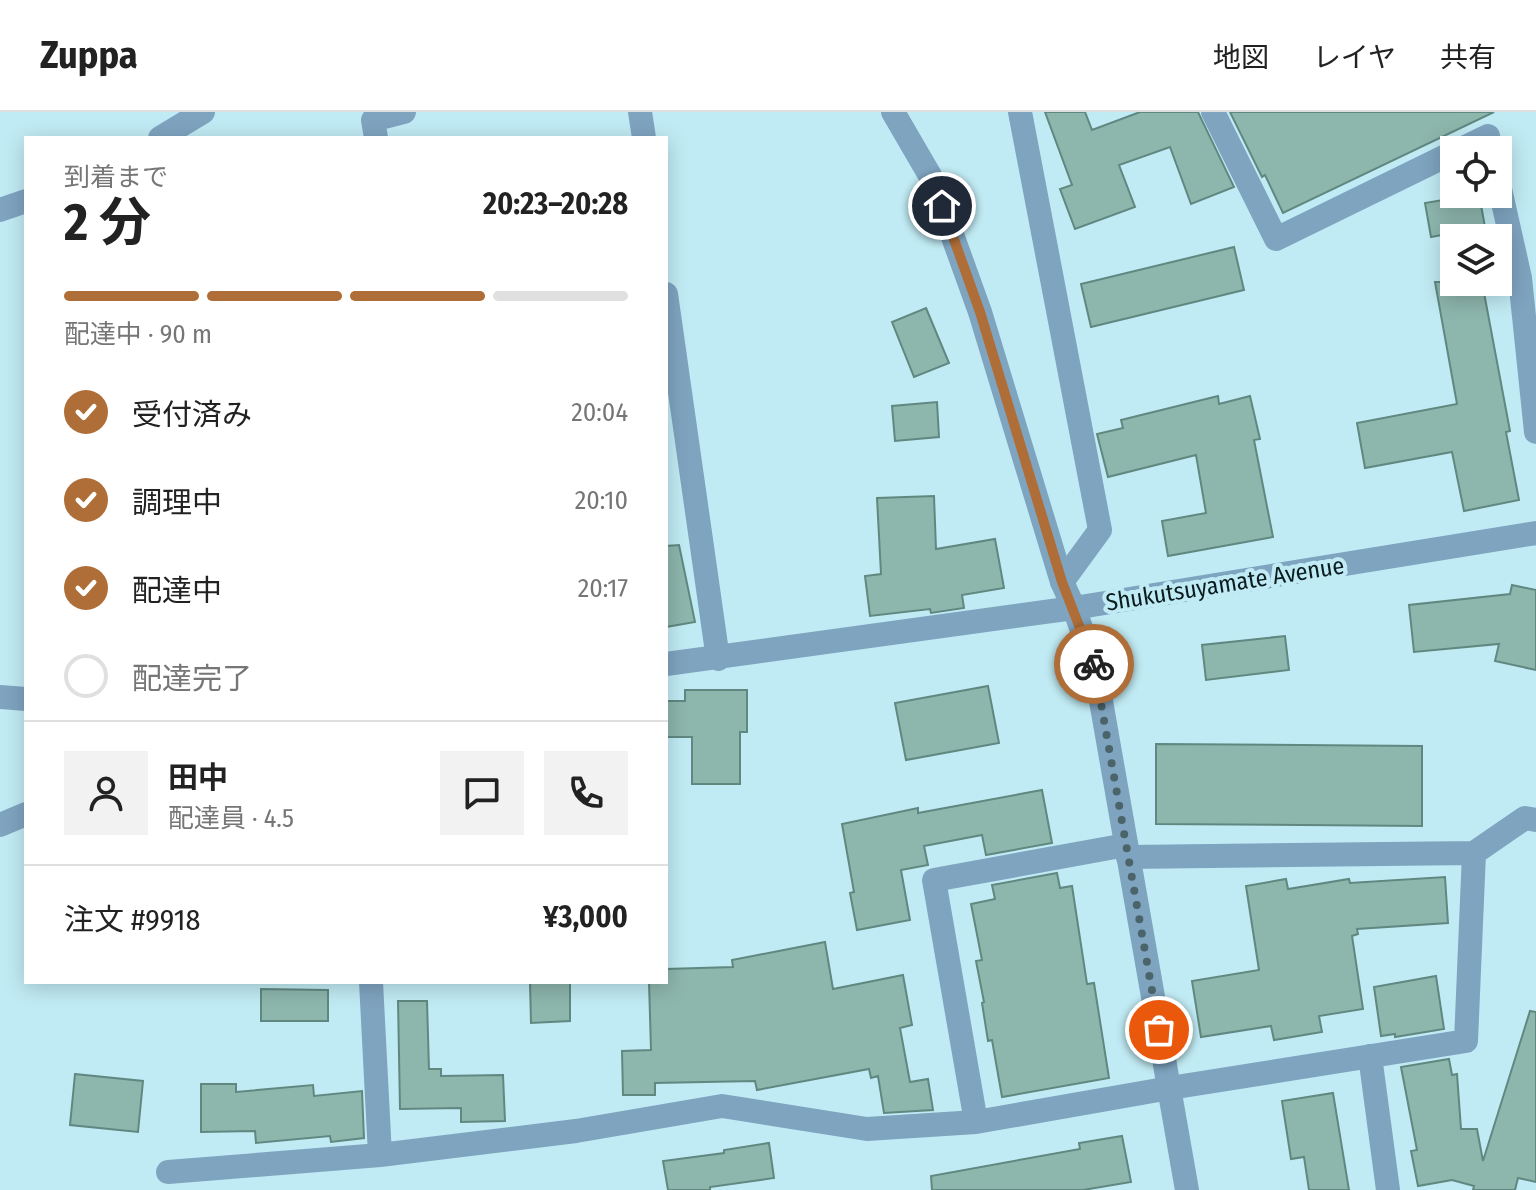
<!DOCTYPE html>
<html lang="ja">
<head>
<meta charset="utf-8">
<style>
  :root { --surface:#fff; --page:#f2f2f2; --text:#222; --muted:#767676; --line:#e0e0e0; --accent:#af6e37 }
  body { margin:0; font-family:"Fira Sans Condensed","Noto Sans JP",sans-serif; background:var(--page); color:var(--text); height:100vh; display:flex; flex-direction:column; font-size:30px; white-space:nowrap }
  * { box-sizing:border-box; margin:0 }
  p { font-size:26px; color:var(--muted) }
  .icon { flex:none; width:44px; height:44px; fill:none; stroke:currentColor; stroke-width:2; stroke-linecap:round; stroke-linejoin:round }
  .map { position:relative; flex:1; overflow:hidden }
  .sheet { position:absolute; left:24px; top:24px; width:644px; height:848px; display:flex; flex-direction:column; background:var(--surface); border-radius:0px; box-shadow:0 4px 20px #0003 }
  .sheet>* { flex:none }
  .fabs { position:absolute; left:1440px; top:24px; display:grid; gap:16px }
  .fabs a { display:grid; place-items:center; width:72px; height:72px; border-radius:0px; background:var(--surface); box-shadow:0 4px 20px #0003; font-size:40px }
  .pin { position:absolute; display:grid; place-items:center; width:68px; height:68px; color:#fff; margin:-34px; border:4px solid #fff; border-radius:50%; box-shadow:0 2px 8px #0007 }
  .courier { position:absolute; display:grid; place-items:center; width:80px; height:80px; margin:-40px; border:6px solid #af6e37; border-radius:50%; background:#fff; color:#222; box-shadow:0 2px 10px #0007 }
  .summary em { font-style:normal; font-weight:700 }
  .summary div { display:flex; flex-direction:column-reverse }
  .summary { display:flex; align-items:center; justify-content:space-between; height:136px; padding:0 40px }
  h1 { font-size:52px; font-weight:700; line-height:60px }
  .bar { display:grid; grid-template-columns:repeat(4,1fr); gap:12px 8px; align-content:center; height:96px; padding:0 40px }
  .bar i { height:10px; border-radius:6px; background:var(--line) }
  .bar .on { background:var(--accent) }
  .bar p { grid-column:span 4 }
  .line { display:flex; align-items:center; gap:20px; padding:0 40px; border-top:2px solid var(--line) }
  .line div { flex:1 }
  .round { display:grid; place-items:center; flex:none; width:84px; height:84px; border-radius:0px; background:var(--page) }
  ol { padding:0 40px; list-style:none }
  li { display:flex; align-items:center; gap:24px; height:88px }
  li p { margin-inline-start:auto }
  li .icon { padding:8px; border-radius:50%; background:var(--accent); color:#fff; stroke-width:4 }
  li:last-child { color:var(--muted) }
  li i { width:44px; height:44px; border:4px solid var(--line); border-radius:50% }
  header { display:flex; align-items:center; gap:48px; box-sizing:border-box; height:112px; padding:0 40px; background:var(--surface); border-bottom:2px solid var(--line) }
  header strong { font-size:38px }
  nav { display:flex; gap:44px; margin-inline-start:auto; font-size:28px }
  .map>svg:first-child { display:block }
  .building { fill:#8db6ad; stroke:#608880; stroke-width:2 }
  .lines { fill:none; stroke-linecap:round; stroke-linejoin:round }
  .minor { stroke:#7fa4c0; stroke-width:24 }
  .tertiary { stroke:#7fa4c0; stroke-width:24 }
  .done { stroke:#4b646a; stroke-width:8; stroke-dasharray:0 14.4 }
  .route { stroke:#af6e37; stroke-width:10 }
  .labels { text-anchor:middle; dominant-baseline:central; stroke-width:8; stroke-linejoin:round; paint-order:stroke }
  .street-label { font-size:24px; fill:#0b1c1f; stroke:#c1ebf4 }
</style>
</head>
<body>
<header>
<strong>Zuppa</strong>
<nav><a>地図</a><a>レイヤ</a><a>共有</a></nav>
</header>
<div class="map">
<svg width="1536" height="1078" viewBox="0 0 1536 1078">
  <rect width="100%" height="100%" fill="#c1ebf4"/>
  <path class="building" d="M1045,0H1085L1092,18L1140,0H1198L1234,75L1191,92L1170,35L1119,53L1135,95L1075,117L1060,77L1072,73Z
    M1230,0H1494L1283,101L1265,63L1262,65Z
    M1479,82L1485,115L1431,125L1425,91Z
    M1234,135L1244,178L1091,215L1081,172Z
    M1435,170H1482L1510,319L1506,320L1519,388L1464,399L1452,340L1365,356L1357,311L1457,292Z
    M926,196L949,251L914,265L892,210Z
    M1218,284L1219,292L1250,284L1260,327L1254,328L1273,425L1168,444L1162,409L1206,401L1196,343L1108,365L1097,322L1123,316L1121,308Z
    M937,290L939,325L895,329L892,294Z
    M934,384L936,437L995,427L1004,476L962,483L964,496L931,501L930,497L870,504L865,464L881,462L877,386Z
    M679,433L695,510L666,515V434Z
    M1512,473L1536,478V558L1495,549L1499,532L1414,540L1409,493L1510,482Z
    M1285,524L1289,558L1206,568L1202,533Z
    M988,574L999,631L906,648L895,591Z
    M685,578H747V620H740V672H692V625H666V589H685Z
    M1156,632L1422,634V714L1156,712Z
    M1042,678L1052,731L986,743L982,723L924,734L928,753L901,758L910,808L857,818L850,781L854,780L842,712L918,696V701Z
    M1057,761L1060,776L1072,774L1087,872L1094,871L1109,966L1002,985L992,928L988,929L982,891L984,890L976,849L982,848L971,792L995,787L992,773Z
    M1445,765L1448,811L1357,817L1358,822L1352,824L1363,897L1319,904L1322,920L1274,928L1271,914L1201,925L1192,869L1259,858L1246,774L1286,767L1288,777L1349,767L1350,771Z
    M825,830L833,877L903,863L912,913L900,916L910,970L928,967L933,998L884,1001L878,964L871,966L869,957L757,978L755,969L655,971V983H623L622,939L651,938L649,870H666V857L733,855L732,848Z
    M1436,864L1444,917L1395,925V922L1381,924L1374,875Z
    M530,870H570V909L531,911Z
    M261,877L328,878V909H261Z
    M398,889H427L429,957H441V964L503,963L505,1009L461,1010V996L400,997Z
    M1530,899L1536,900V1070L1518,1066L1515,1078H1473L1474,1074L1452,1068L1418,1074L1411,1039L1417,1038L1401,955L1449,947L1452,963L1457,962L1461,1017H1477L1483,1049Z
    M75,962L143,969L138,1020L70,1013Z
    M201,972H236V980L313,973L314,984L362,979L364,1026L331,1030L330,1024L256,1031L255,1019L201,1020Z
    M1333,981L1349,1078H1309L1304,1045L1291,1047L1282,989Z
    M1122,1024L1131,1070L1083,1078H932L931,1064L1080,1037L1079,1031Z
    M769,1031L774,1066L710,1075V1078H668L663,1049L724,1041V1038Z"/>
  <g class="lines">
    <path class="minor" d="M640,0L644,26
      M1020,0L1100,418L1062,470
      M1213,0L1276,127L1454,40
      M376,26L373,8L404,0
      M1459,38L1488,24L1491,38
      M1498,68L1520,166L1536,320
      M666,182L718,547
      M666,552L1074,496
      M0,585L26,587
      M0,713L26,702
      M1128,745L1474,741L1525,706L1536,708
      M371,870L380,1043
      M1370,944L1388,1078
      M976,1010L934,768L1126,733
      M168,1060L380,1043L576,1019L722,994L867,1017L976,1010L1170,976L1466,929L1474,741"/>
    <path class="tertiary" d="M893,0L932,67L980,200L1062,470L1074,496
      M160,26L203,0
      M0,98L26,89
      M1187,1078L1095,555L1074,496L1536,421"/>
  </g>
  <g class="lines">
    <path class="done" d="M1094,552L1159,918"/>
    <path class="route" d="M942,94L980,200L1062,470L1094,552"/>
  </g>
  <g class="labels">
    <g class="street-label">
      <text transform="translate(1225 472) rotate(-9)">Shukutsuyamate Avenue</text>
    </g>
  </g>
</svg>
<div class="fabs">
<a><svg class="icon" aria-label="locate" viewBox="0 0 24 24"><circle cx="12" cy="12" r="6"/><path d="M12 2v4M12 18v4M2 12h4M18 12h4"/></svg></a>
<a><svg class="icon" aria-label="layers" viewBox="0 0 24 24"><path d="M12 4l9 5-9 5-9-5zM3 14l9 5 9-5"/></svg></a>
</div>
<div class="pin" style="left:1159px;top:918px;background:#ea580c"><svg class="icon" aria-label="bag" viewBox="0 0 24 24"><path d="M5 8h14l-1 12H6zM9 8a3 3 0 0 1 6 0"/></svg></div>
<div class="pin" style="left:942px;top:94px;background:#1f2937"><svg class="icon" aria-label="home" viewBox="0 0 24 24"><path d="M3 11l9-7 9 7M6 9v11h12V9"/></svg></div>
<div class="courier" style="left:1094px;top:552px"><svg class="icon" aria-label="bike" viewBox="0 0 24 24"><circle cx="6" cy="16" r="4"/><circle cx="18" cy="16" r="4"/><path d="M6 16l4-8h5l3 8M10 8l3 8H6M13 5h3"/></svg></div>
<section class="sheet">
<div class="summary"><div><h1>2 分</h1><p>到着まで</p></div><em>20:23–20:28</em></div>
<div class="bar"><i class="on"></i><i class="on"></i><i class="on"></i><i></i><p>配達中 · 90 m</p></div>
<ol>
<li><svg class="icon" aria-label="check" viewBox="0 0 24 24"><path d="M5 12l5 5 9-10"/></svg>受付済み<p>20:04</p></li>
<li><svg class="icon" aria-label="check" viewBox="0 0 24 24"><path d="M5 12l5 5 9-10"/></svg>調理中<p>20:10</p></li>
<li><svg class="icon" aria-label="check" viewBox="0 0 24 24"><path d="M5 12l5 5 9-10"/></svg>配達中<p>20:17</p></li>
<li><i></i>配達完了</li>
</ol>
<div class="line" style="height:144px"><a class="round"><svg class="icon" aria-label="person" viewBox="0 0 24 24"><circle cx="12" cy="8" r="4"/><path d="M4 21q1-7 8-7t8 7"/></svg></a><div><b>田中</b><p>配達員 · 4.5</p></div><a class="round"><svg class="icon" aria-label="chat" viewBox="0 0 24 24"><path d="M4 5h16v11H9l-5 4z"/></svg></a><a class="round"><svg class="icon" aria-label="phone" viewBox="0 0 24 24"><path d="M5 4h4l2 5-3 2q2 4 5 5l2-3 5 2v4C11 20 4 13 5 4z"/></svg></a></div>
<div class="line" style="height:104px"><div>注文 #9918</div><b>¥3,000</b></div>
</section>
</div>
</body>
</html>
